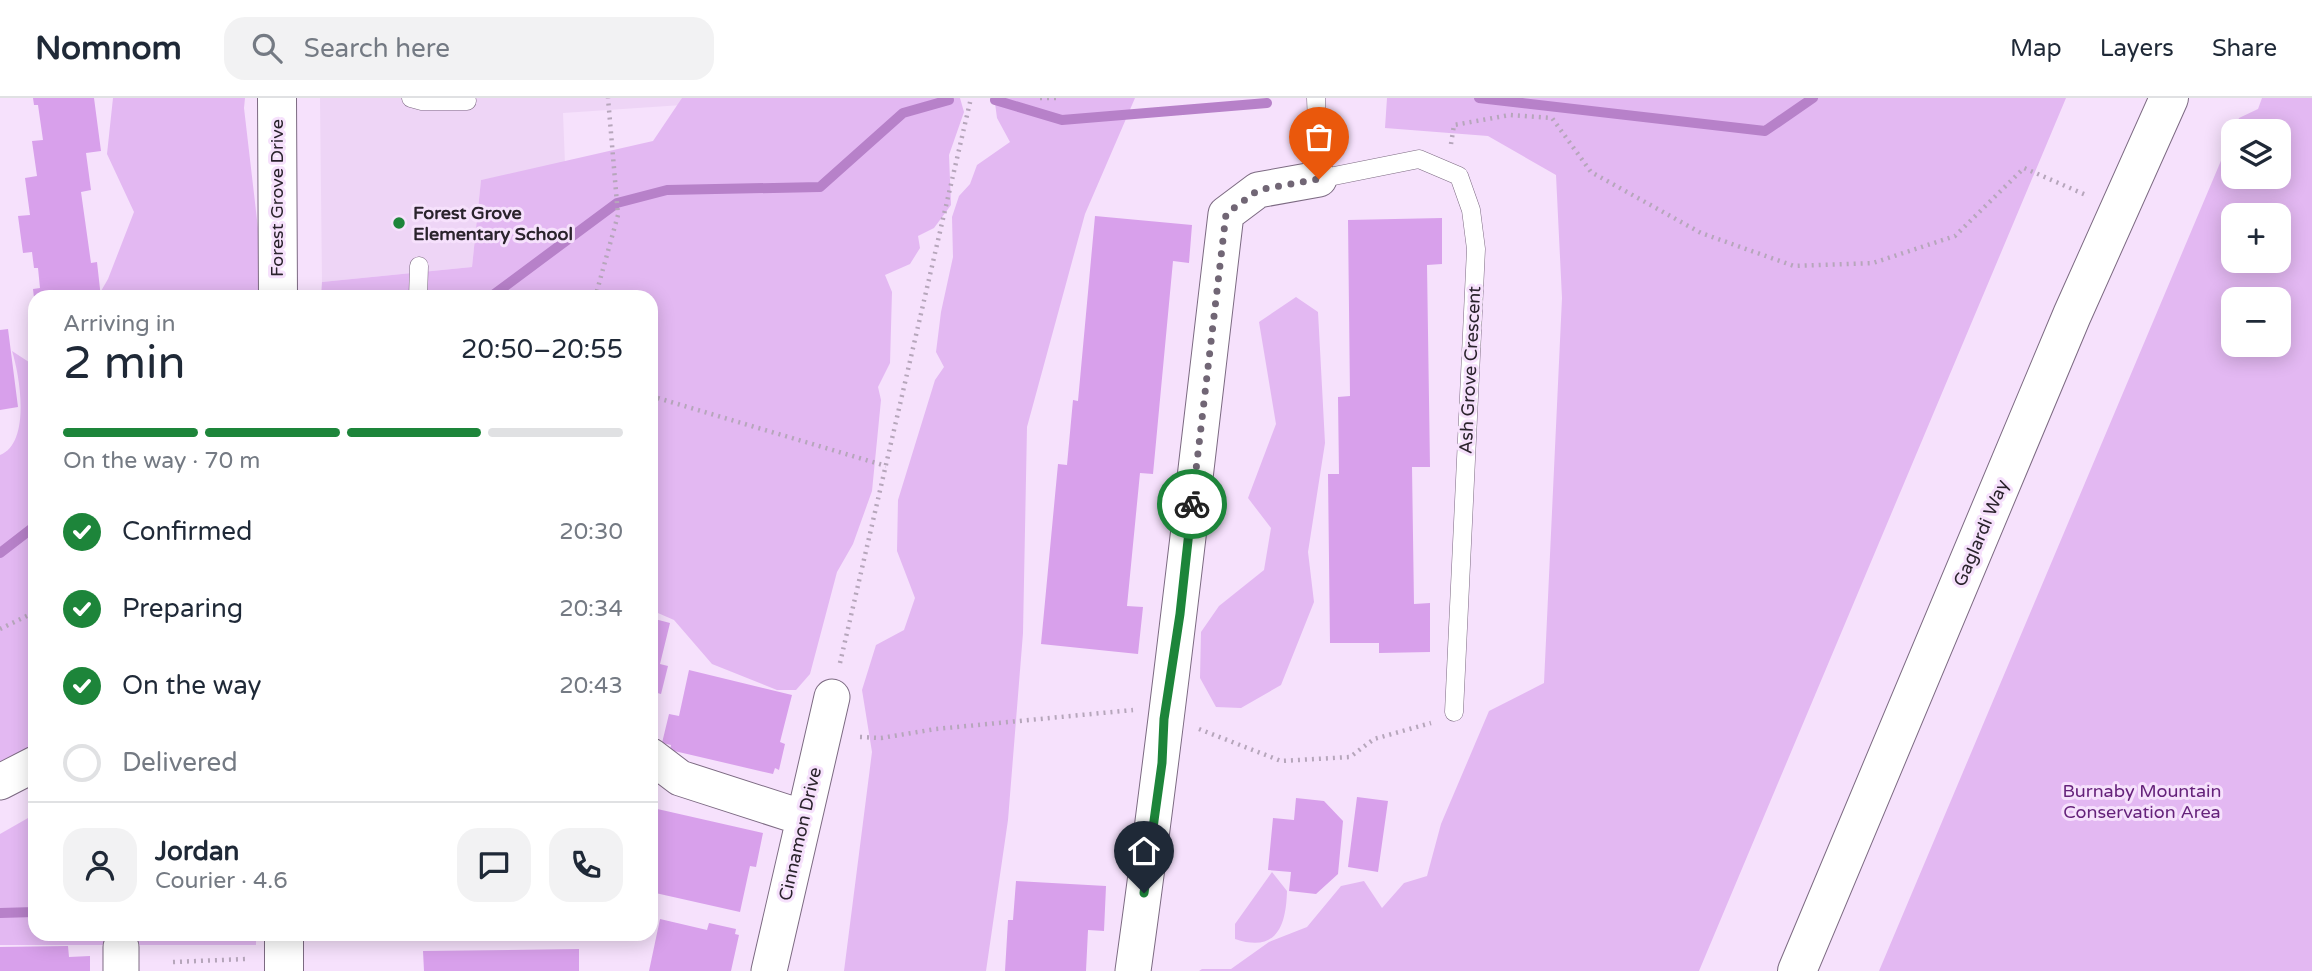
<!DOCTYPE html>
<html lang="en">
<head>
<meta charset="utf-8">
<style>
  :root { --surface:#fff; --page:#f2f2f3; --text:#1f2937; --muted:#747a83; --line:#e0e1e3; --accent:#1d853a }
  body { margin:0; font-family:"Varela Round",sans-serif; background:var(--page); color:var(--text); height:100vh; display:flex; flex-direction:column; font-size:26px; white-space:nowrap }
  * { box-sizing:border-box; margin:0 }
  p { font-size:23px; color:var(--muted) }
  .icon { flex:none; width:38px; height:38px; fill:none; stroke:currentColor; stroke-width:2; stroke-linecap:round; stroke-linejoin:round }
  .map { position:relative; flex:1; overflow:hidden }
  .panel { position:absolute; left:28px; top:192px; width:630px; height:651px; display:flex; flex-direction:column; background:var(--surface); border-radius:21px; box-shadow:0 4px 18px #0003 }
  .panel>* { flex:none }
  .buttons { position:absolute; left:2221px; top:21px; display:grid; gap:14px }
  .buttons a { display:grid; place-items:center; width:70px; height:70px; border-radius:14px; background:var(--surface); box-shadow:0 4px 18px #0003; font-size:35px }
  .pin { position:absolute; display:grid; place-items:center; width:60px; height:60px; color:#fff; margin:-72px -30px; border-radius:50% 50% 50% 0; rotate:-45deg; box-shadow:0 0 7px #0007 }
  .pin .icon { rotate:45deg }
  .courier { position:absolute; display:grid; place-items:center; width:70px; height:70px; margin:-35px; border:5px solid #1d853a; border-radius:50%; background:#fff; color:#222; box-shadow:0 2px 9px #0007 }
  .overview em { font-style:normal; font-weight:600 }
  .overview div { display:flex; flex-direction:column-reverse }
  .overview { display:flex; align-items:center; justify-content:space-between; height:119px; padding:0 35px }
  h1 { font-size:46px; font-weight:600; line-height:52px }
  .bar { display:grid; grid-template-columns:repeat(4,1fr); gap:10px 7px; align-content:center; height:84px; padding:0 35px }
  .bar i { height:9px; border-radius:5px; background:var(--line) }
  .bar .on { background:var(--accent) }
  .bar p { grid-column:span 4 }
  .line { display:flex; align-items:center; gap:18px; padding:0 35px; border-top:2px solid var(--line) }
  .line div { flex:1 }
  .round { display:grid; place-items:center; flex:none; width:74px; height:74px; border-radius:21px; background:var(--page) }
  ol { padding:0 35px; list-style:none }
  li { display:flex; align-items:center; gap:21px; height:77px }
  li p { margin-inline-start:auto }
  li .icon { padding:7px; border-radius:50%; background:var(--accent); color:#fff; stroke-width:4 }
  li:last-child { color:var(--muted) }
  li i { width:38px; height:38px; border:4px solid var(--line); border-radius:50% }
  header { display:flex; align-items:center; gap:42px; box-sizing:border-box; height:98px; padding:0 35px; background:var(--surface); border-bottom:2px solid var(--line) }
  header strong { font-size:33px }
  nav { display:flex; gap:38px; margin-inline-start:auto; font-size:24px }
  .search { width:490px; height:63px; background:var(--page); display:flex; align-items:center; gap:18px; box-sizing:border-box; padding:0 24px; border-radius:21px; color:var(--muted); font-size:26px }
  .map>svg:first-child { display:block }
  .built { fill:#eed5f6 }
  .green { fill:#e3b8f2; fill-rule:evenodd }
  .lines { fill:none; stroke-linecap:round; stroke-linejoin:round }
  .stream { stroke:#b781c9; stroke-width:10 }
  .building { fill:#d8a0eb }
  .lane-casing { stroke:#7c6a82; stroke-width:19 }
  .street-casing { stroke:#7c6a82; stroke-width:37 }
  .secondary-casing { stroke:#7c6a82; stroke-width:40 }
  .path { stroke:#b6a6bb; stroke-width:4.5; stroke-dasharray:2 5; stroke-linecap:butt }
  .lane { stroke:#fff; stroke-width:18 }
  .street { stroke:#fff; stroke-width:35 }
  .secondary { stroke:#fff; stroke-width:38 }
  .done { stroke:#716675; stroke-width:7; stroke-dasharray:0 12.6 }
  .route { stroke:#1d853a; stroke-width:9 }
  .poi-dot { fill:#1d853a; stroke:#f6e1fc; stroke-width:2.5 }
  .labels { text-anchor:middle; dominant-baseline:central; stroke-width:6; stroke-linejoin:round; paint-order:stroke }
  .street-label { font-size:18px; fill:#2a232c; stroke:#f6e1fc }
  .poi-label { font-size:18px; font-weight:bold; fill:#2a232c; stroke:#f6e1fc; text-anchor:start }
  .park-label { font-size:18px; fill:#65227a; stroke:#f6e1fc }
</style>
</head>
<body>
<header>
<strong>Nomnom</strong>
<div class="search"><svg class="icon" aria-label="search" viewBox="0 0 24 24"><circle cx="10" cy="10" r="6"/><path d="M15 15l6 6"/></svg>Search here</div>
<nav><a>Map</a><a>Layers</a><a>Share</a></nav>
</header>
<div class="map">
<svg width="2312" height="873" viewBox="0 0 2312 873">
  <rect width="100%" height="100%" fill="#f6e1fc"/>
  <path class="built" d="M320,0H788L563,15L565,66L481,82L472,169L322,184Z"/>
  <path class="green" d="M113,0H245L244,10L266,199L97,200L108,181L134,114L107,56Z
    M682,0H960L964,14L949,57L951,107L934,130L918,138L920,150L910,166L885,177L892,194L890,265L878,289L881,302L872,393L853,446L837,474L810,576L796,592H777L712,566L674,522L651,512V200H321L322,184L472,169L481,82L653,43Z
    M1002,0H1135L1085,116L1027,329L1023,535L1008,722L986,873H844L872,654L862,592L876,547L904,532L915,500L897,453L898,402L935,282L944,269L936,254L941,214L953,159L952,119L959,98L970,86L977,67L1010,44L997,20L995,5Z
    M1387,0H2066L1699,873H1199L1202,871H1231L1269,844L1307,829L1341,788L1364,783L1382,810L1404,785L1427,778L1441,726L1489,613L1544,585L1562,200L1556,77L1488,38L1385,30Z
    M2262,0H2312V873H1879L2239,20L2258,11ZM2233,33H2278V79H2233ZM2233,117H2278V163H2233ZM2278,201V247H2233V201Z
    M1296,199L1318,214L1325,345L1308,454L1314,504L1281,587L1241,610L1216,609L1200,580L1201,534L1219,508L1264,472L1271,430L1248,400L1276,326L1259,224Z
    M12,253L35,268V646L0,665V357C31,345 20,278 12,253Z
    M35,716V836H256V847H0V736Z
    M1272,774L1287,793C1286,829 1276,855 1235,841V826Z"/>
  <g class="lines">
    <path class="stream" d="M1479,0L1765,33L1813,0
      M995,2L1062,22L1267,5
      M489,200L617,105L667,92L820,89L903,15L949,2
      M0,455L35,428
      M0,815L35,814"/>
  </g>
  <path class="building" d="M33,0H94L101,53L86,55L91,92L81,94L91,165L97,164L101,200H34L33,191L40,190L38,170H34L32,154L23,155L18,118L30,117L25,80L37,78L32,43L43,42L38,7H34Z
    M1095,118L1192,127L1189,165L1173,163L1153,376L1140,375L1127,508L1143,509L1138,556L1041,546L1058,366L1067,367L1073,302L1078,303Z
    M1442,120V166L1427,167L1430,369H1412L1414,506L1430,505V554L1379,555V545H1330L1328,376H1339L1338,299L1350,298L1348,122Z
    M8,231L18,309L0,312V232Z
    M651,520L670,525L660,566L668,568L661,596L654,594L652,603Z
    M689,572L792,597L780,644L785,646L779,672L775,670L773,676L670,652L671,647L662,645L669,616L679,618Z
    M1357,699L1388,703L1378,774L1348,769Z
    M1296,700L1324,703L1343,723L1338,776L1316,796L1289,793L1291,774L1268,772L1273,720L1294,722Z
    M653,710L763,735L756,769L750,768L740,814L651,794V716Z
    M1016,783L1106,788L1104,833L1088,832L1086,873H1005L1008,822H1013Z
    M660,821L707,832L709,825L736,831L735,836L739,837L731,873H649Z
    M68,848L69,859L90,858V873H0V849Z
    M579,851V873H424L423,853Z"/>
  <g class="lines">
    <g class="lane-casing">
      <path id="lane" d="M411,0L422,3H467
        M1316,0L1319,81L1419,61L1459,78L1471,112L1476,151L1454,614
        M418,200L419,168"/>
    </g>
    <g class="street-casing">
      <path id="street" d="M651,658L680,680L804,720
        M0,684L35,666
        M121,873V849
        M769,873L832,599
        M1133,873C1168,621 1196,369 1226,116L1258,92L1319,81"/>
    </g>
    <g class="secondary-casing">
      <path id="secondary" d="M277,0L278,200
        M284,836V873
        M1797,873L2072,217L2169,0"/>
    </g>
    <path class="path" d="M1040,0H1060
      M1451,46L1454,27L1510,17L1552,20L1591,74L1701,135L1794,168L1873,165L1955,138L2024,70L2086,97
      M595,200L618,117L608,0
      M651,298L886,368
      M0,531L35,514
      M840,565L971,0
      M1199,631L1281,663L1350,659L1374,641L1431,625
      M860,639L881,640L936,631L1133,612
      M173,864L246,861"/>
    <use href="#lane" class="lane"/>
    <use href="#street" class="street"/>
    <use href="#secondary" class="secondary"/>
  </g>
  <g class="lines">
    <path class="done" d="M1192,406L1226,116L1258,92L1319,81"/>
    <path class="route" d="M1144,795L1162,665L1164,621L1180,516L1192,406"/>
  </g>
  <circle class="poi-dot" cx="399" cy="125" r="7"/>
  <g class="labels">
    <g class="street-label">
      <text transform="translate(277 100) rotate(-90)">Forest Grove Drive</text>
      <text transform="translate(1470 272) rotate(-87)">Ash Grove Crescent</text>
      <text transform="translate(1981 435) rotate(-67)">Gaglardi Way</text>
      <text transform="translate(800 736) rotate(-77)">Cinnamon Drive</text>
    </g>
    <g class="poi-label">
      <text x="413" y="115">Forest Grove<tspan x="413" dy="21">Elementary School</tspan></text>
    </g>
    <g class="park-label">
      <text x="2142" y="693">Burnaby Mountain<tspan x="2142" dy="21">Conservation Area</tspan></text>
    </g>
  </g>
</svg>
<div class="buttons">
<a><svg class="icon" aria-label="layers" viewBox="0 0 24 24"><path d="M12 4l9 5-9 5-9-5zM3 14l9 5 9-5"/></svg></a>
<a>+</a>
<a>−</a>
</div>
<div class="pin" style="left:1319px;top:81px;background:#ea580c"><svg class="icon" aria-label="bag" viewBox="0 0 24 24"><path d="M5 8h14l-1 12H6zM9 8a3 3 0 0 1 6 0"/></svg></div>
<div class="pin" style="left:1144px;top:795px;background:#1f2937"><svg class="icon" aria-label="home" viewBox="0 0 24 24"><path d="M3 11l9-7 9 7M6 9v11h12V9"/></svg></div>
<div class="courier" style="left:1192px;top:406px"><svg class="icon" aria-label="bike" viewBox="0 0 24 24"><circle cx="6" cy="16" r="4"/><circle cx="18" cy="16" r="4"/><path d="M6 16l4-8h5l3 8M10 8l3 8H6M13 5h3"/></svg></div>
<section class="panel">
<div class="overview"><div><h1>2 min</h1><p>Arriving in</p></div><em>20:50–20:55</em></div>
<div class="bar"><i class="on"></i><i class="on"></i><i class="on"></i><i></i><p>On the way · 70 m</p></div>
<ol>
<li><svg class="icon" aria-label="check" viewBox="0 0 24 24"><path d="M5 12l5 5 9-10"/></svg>Confirmed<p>20:30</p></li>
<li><svg class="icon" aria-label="check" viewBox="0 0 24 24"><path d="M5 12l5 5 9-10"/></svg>Preparing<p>20:34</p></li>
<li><svg class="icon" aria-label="check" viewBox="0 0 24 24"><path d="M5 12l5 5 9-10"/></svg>On the way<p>20:43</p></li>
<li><i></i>Delivered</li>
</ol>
<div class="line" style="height:126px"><a class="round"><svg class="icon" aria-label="person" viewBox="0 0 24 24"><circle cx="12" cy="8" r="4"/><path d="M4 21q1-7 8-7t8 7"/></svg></a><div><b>Jordan</b><p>Courier · 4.6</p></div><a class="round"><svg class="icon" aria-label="chat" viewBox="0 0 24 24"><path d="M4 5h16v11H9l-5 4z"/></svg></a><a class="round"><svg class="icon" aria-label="phone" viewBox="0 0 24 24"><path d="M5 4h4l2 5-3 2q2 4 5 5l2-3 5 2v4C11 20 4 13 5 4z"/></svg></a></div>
</section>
</div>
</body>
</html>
